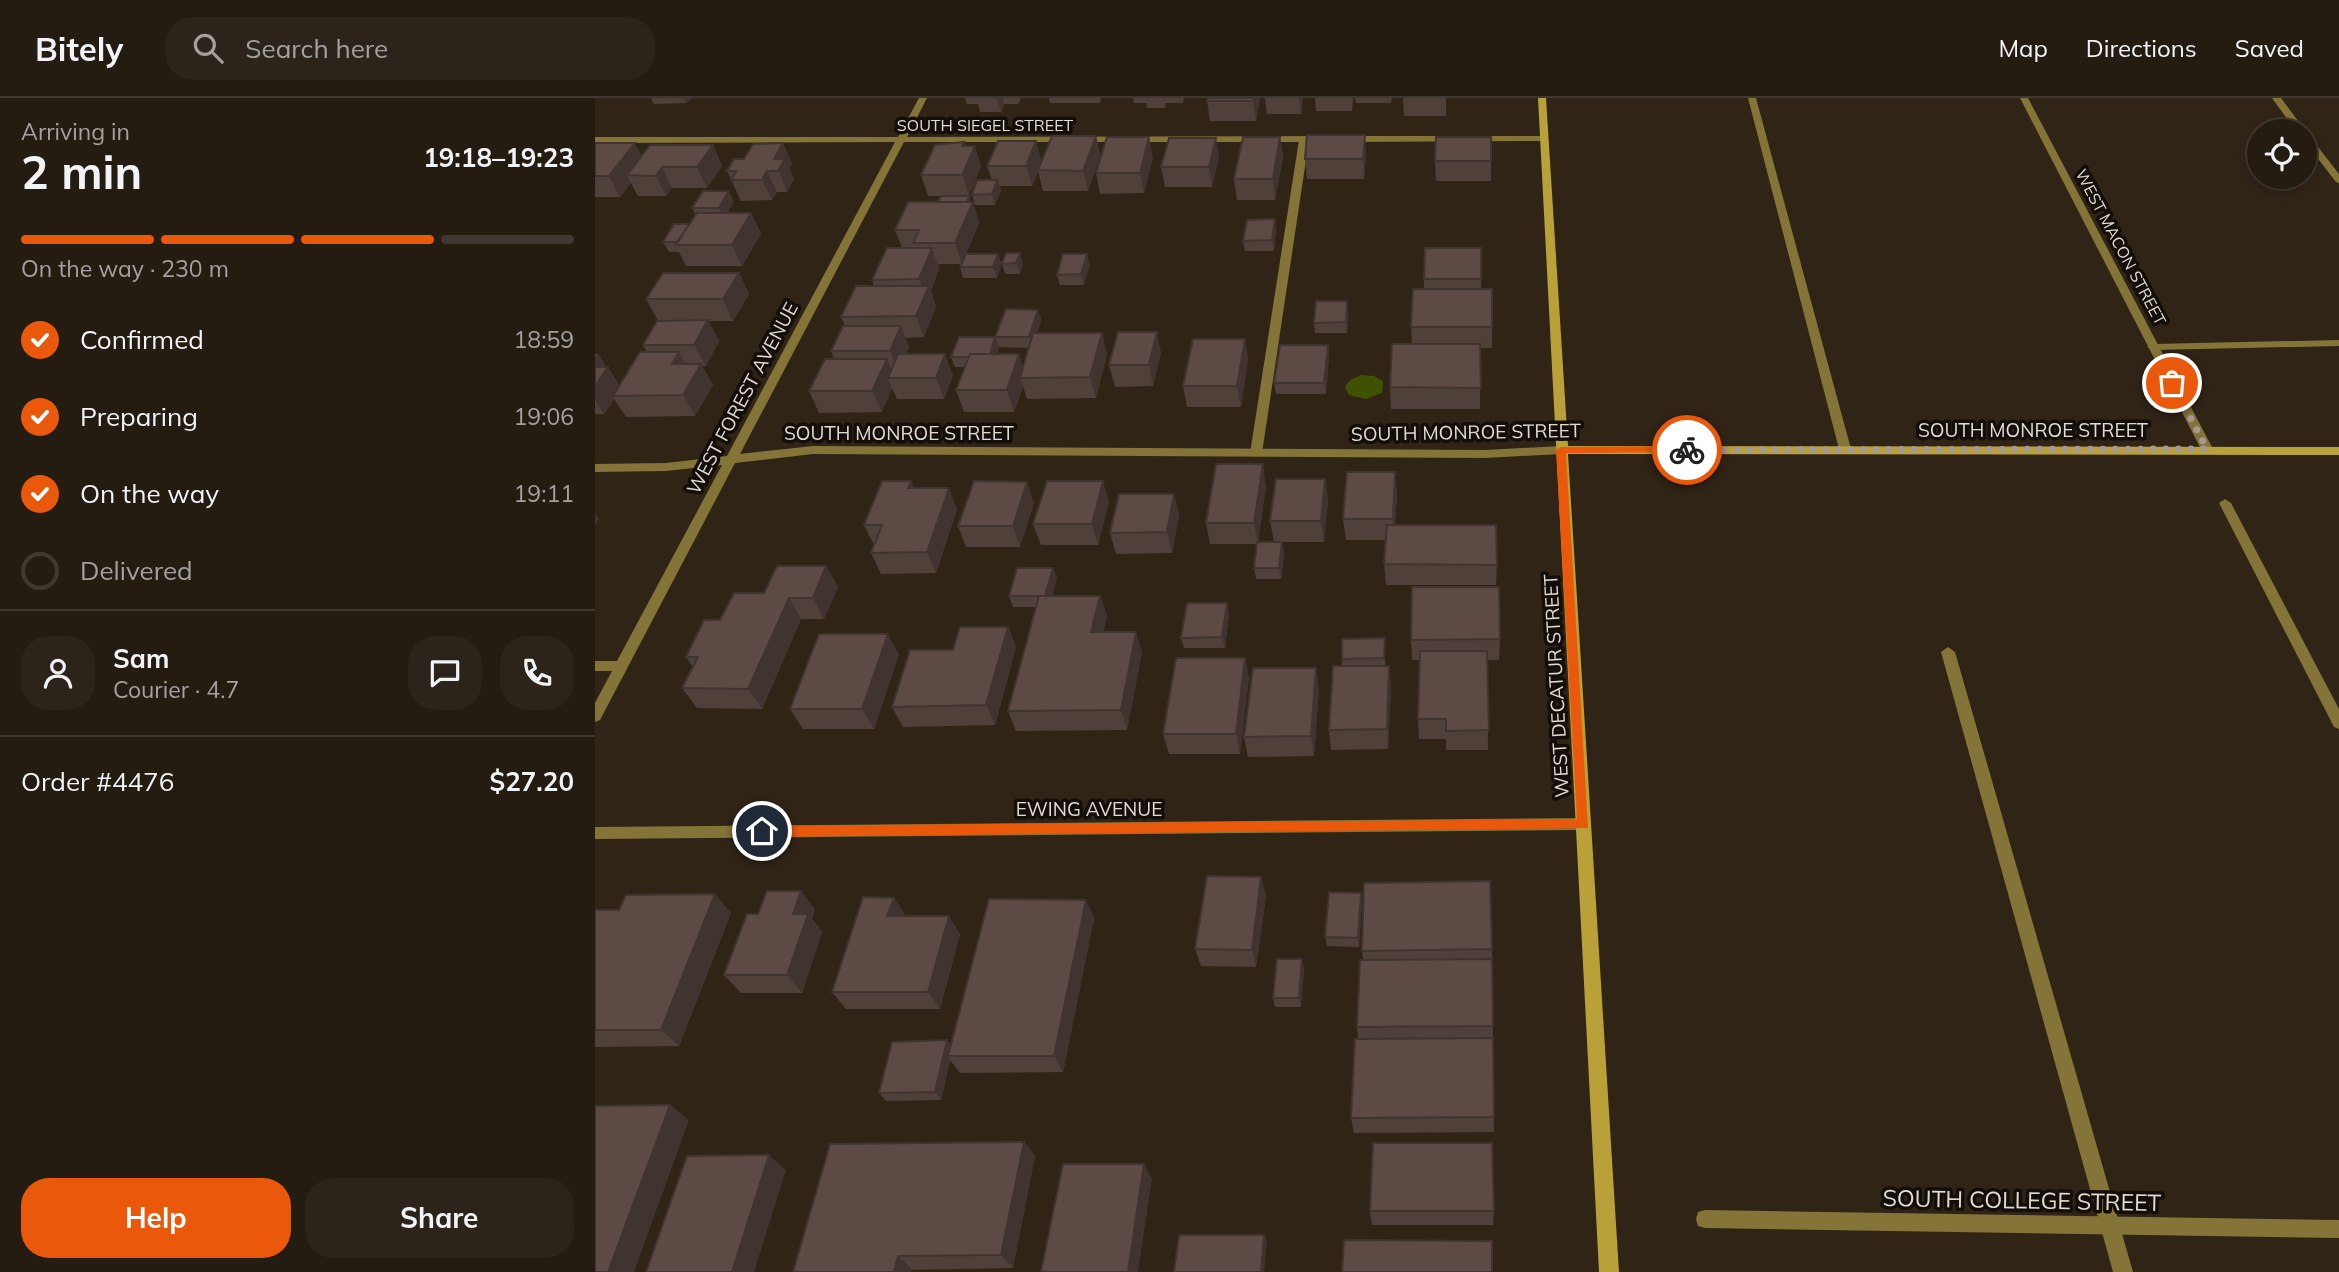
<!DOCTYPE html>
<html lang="en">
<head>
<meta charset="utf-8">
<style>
  :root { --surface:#241b11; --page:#2c241a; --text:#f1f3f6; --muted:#a3a19f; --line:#413931; --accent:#ea580c }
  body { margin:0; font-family:Mulish,sans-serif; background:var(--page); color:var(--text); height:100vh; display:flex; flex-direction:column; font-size:26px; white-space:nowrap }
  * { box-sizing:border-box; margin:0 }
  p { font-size:23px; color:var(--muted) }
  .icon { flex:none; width:38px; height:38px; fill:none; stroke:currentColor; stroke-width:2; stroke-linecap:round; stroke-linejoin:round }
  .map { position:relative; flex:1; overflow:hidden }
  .details { display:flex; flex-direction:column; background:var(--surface); width:595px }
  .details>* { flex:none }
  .fabs { position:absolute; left:1652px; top:21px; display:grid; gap:14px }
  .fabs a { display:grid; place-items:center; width:70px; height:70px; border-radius:50%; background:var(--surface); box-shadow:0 4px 10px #0003,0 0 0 2px var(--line); font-size:35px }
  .pin { position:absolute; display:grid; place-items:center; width:60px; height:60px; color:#fff; margin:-30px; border:4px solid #fff; border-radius:50%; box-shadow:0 2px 7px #0007 }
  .courier { position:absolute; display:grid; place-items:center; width:70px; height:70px; margin:-35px; border:5px solid #ea580c; border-radius:50%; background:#fff; color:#222; box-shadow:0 2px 9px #0007 }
  .headline em { font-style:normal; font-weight:700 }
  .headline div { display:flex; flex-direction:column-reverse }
  .headline { display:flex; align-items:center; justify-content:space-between; height:119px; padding:0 21px }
  h1 { font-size:46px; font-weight:700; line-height:52px }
  .bar { display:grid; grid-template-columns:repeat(4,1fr); gap:10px 7px; align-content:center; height:84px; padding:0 21px }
  .bar i { height:9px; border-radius:5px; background:var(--line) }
  .bar .on { background:var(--accent) }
  .bar p { grid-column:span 4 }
  .line { display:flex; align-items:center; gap:18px; padding:0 21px; border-top:2px solid var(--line) }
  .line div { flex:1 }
  .round { display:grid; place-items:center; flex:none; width:74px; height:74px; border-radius:28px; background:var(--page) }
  ol { padding:0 21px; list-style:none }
  li { display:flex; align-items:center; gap:21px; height:77px }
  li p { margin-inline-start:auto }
  li .icon { padding:7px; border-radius:50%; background:var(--accent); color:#fff; stroke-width:4 }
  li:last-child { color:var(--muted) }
  li i { width:38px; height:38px; border:4px solid var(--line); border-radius:50% }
  .action { display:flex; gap:14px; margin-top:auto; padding:14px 21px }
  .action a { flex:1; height:80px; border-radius:28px; background:var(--accent); color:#fff; font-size:28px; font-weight:700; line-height:80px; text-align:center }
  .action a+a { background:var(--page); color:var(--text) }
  header { display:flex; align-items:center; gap:42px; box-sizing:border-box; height:98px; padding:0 35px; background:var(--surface); border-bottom:2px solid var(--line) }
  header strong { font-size:33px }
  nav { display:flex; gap:38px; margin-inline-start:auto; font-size:24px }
  .search { width:490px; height:63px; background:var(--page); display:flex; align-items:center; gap:18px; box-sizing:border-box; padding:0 24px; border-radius:28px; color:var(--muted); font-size:26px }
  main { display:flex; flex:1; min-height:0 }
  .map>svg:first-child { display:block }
  .water { fill:#3f5103 }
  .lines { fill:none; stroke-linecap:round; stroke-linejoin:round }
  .lane { fill:#847438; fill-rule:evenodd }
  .street { fill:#847438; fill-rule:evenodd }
  .secondary { fill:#b9a038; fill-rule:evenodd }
  .wall { fill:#50403a; fill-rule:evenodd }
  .shaded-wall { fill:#413430 }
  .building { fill:#5d4a44; stroke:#413430; stroke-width:2 }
  .route { fill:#ea580c }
  .done { stroke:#a49a91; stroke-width:7; stroke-dasharray:0 12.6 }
  .labels { text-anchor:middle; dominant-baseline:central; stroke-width:7; stroke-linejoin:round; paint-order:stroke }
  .far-street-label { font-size:16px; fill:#e2dad2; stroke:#130e09 }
  .street-label { font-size:19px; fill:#e2dad2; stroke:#130e09 }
  .near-street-label { font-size:23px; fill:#e2dad2; stroke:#130e09 }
</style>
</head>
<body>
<header>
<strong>Bitely</strong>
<div class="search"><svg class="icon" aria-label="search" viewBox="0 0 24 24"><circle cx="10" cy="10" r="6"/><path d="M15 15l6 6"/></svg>Search here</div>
<nav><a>Map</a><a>Directions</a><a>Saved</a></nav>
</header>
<main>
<section class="details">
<div class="headline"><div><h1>2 min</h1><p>Arriving in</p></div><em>19:18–19:23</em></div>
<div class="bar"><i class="on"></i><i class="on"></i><i class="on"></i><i></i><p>On the way · 230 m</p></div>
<ol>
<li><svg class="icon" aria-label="check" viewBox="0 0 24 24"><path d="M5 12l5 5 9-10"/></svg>Confirmed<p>18:59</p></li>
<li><svg class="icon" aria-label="check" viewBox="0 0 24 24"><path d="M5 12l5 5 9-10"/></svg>Preparing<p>19:06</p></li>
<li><svg class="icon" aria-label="check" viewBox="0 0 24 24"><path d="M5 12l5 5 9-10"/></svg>On the way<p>19:11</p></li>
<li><i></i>Delivered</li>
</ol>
<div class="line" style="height:126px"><a class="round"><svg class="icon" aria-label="person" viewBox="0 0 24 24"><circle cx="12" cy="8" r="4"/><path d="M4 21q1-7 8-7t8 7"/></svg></a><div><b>Sam</b><p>Courier · 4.7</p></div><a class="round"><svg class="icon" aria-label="chat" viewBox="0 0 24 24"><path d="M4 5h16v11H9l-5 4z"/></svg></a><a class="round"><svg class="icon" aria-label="phone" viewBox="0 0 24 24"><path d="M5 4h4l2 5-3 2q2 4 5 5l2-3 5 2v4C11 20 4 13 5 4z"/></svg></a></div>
<div class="line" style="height:91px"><div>Order #4476</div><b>$27.20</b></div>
<div class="action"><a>Help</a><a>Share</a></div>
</section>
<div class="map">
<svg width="1744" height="1174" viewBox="0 0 1744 1174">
  <rect width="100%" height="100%" fill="#302417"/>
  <path class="water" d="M766,277L779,278L788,283L787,295L771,301L754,297L750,289L755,282Z"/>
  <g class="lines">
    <path class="lane" d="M1153,0H1161L1256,351L1254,354H1246L1244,351Z
      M1677,0H1686L1709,31L1711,33L1710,34L1701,33Z
      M1710,35L1713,36L1744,76V85L1741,84L1710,44Z
      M709,39L714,42L667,355L661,359L655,355L704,42Z
      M1744,242V248L1558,252L1552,249L1558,246Z
      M1353,549L1360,554L1538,1174H1518L1346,554Z"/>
    <path class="street" d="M324,0H332L312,39L731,38L736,41L731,44H309L145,356L218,348L890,352L966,348L972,352L966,356L890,360L218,356L140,365L5,622L0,624V605L17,573H0V563H22L127,367L71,373L0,374V366L71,365L132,358L300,44L0,45V39H303Z
      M1425,0H1433L1618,351L1616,354H1608L1606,351Z
      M949,38L952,39V43L751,44L746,41L751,38Z
      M1630,401L1636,405L1744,611V631L1739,629L1624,405Z
      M988,720L993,721L996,726L993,731L988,732L0,741V729Z
      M1110,1112L1744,1122V1140L1110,1130L1103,1128L1101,1121L1103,1114Z"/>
    <path class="secondary" d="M943,0H951L973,348L1744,349V357L973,356L1024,1174H1004Z"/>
  </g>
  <path class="wall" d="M56,0H98L91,5L59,6Z
    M370,0H426L423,6H409L406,14H385L383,6H372Z
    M454,0H506L505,5H455Z
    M538,0H589L588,5H571L570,10H552L551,5H539Z
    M665,0L661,23H615L612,3Z
    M670,0H708L706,16H672Z
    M720,0H758L757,13H721Z
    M760,0H797L796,5H761Z
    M808,0H851V18H809Z
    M501,38L505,58L493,93H448L443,73L437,88H404L406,92L400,107H380L377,97L397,82L392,68L441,43L446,63Z
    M685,39L688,59L680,102H642L639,81Z
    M896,39V83H841L840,63Z
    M0,45L46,58L118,47L127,68L112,90H77L71,98H43L36,85L25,99H0Z
    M188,45L197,66L194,70L199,81L192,94H182L177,102L146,103L132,73L149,61Z
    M370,48L386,68L374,98H333L326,77Z
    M771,57L769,81H712L710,61Z
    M558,59L549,95L505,96L501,75Z
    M624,60L617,89H570L566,69Z
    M374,98L376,104H378L384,125L371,156L407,166L402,180H368L365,169L366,166H343L344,171L336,193L341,209L329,239L310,240L314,249L311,256L358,277L349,301H302L297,290L287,314L224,315L214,293L239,261L236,253L250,228L246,219L279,188L277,182L307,150L300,132L343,104Z
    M139,103L132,115H156L166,136L147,168H91L84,154H74L68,144L94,126L101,117L97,110Z
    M681,132L679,153H650L648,143Z
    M886,150V191L897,229V250H885V311H796L795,289L817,246L816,229L829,191V181Z
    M407,166H428L425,176H410Z
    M495,166L489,187H465L462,177Z
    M144,175L154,196L138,223H113L124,243L111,268H107L118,287L100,318L31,319L19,301L9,316H0V256H3L11,269H13L24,287L52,254L48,247L63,223L51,201Z
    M443,212L446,222L442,235H507L512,256L501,300L432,301L428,288L419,314H369L361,292L370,269H360L356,259L400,239ZM404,249L434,250L428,269L402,256Z
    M753,213L752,235H720L719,225Z
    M650,241L653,262L646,309H592L588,288Z
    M733,247L734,258L731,296H681L679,285Z
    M566,255L558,288L520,289L514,267Z
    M730,381L733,402L729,444H687L689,455L686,481H661L659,470L662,446H615L611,425L671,387L663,444H679L675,423Z
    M319,390L362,411L341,475L286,476L276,455L279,447L269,427Z
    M802,395L800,427L902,467L901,487H791L789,466L791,442H751L748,421Z
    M579,396L584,417L577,455L521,456L515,435Z
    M514,404L503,447H446L438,426Z
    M439,405L425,449H371L363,428Z
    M231,468L243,489L229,521H206L167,611L102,610L87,590L98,569L91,559L125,522L169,495Z
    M462,480L457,498H505L512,518L508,534L547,554L532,632L421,633L413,613L441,509H418L414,498Z
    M634,515L630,550H589L586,540Z
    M413,529L421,549L400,627L308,629L297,609L358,552Z
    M790,540V568H794L796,588L793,651L736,652L734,632L747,568V561Z
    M905,541L904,562H892L893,652H851V641H824L823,621L825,562H817L816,542Z
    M304,556L279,631H208L195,611Z
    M650,560L654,580L645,656H574L568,636Z
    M724,590L719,658L653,659L649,639Z
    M671,798L661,869L606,868L600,851Z
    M767,804L764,849L732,848L730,839Z
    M220,811L217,820L227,834L207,895H146L129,877Z
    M0,812L136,815L84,948L0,949Z
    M311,818L365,836L345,911H251L237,894Z
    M499,820L468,974L365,975L355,962L346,1002L291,1003L284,995L356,948Z
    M897,851L899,1034L759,1035L756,1020L763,941L762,929L768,862L767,853Z
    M709,870L706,909H680L678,900Z
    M429,1044L440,1058L418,1170L198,1174Z
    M775,1113H899L898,1127H777Z"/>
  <path class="shaded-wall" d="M88,0H98L91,5Z
    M402,0H408L409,6L406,14Z
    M659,0H665L661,23L658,3Z
    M704,0H708L706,16Z
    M770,37L771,57L769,81L768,61Z
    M501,38L505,58L493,93L488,73Z
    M554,39L558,59L549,95L545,75Z
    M685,39L688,59L680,102L678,81Z
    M621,40L624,60L617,89L614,69Z
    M441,43L446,63L437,88L431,68Z
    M369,44L374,61L380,48L386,68L374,98L367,77V48Z
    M40,45L50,65L32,77L36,85L25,99L14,78Z
    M188,45L197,66L194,70L199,81L192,94L179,61Z
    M118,47L127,68L112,90L102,69Z
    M67,69L77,90L71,98L61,78Z
    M172,73L182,94L177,102L167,82Z
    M402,82L406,92L400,107L397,96Z
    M134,93L139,103L129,121L124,110Z
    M374,98L377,106L378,104L384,125L367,166L360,145L369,110Z
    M156,115L166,136L147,168L137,147Z
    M680,121L681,132L679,153L677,142Z
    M337,150L344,171L336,193L341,209L329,239L321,218L330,197L324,181Z
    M425,155L428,166L425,176L421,165Z
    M403,156L407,166L402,180L398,169Z
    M492,156L495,166L489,187L486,176Z
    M144,175L154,196L138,223L128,201Z
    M752,203L753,213L752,235L751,224Z
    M443,212L446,222L438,250L434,239Z
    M113,222L124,243L111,268L99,247Z
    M306,228L314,249L303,274L295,253Z
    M562,234L566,255L558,288L554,267Z
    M507,235L512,256L501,300L495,279Z
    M400,239L404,249L397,269L394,258Z
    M650,241L653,262L646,309L642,288Z
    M733,247L734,258L731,296L729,285Z
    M84,254L96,275L77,266Z
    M3,256L12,271L13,269L26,291L18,298L19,301L9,316L0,302V260Z
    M350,256L358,277L349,301L341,280Z
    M424,256L431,278L425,280L428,288L419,314L412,292Z
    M292,261L300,280H293L297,290L287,314L277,293Z
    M106,266L118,287L100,318L88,297Z
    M668,366L671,387L663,446L659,425Z
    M800,374L802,395L799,442L798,421Z
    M730,381L733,402L729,444L726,423Z
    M316,383L325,404L313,390Z
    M508,383L514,404L503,447L497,426Z
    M432,384L439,405L425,449L418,428Z
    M354,390L362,411L341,475L332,454Z
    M579,396L584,417L577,455L572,434Z
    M0,416L4,421L0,427Z
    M687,444L689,455L686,481L684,470Z
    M231,468L243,489L229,521L218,500Z
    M458,470L462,480L454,509L450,498Z
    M505,498L512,518L503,555L496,534Z
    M194,500L206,521L167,611L153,591Z
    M632,505L634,515L630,550L627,539Z
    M413,529L421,549L400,627L391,607Z
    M541,534L547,554L532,632L526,612Z
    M293,536L304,556L279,631L267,611Z
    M650,560L654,580L645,656L641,636Z
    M794,568L796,588L793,651L792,631Z
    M721,570L724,590L719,658L716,638Z
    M666,779L671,798L661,869L657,852Z
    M206,793L220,811L217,820L227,834L207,895L192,877L198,816Z
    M766,795L767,804L764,849L763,840Z
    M120,796L136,815L84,948L66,932Z
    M299,800L311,818L305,837L292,818Z
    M491,802L499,820L468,974L459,958Z
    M354,818L365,836L345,911L333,894Z
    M707,861L709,870L706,909L704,900Z
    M352,942L358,950L353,958L355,962L346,1002L340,994Z
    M75,1007L94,1022L39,1174H13Z
    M429,1044L440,1058L418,1170L406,1157Z
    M174,1057L191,1072L159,1174H137Z
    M549,1066L557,1081L543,1174H533Z
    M669,1137L672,1143L669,1174H666Z
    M303,1158L317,1171L316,1174H299Z"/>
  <path class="building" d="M613,0H659L658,3H612Z
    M712,37H770L768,61H710Z
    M457,38H501L488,73L443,72Z
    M512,39H554L545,75H501Z
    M648,39H685L678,81H639Z
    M841,39H896V63H840Z
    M574,40H621L614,69H566Z
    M403,43H441L431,68H392Z
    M369,44L367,48H380L367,77H326L340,47Z
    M0,45H40L14,78H0Z
    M188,45L179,61H190L183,73H172L167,82H136L141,73H132L139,61H149L158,46Z
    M55,47H118L102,69H67L61,78L32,77Z
    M382,82H402L397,96L377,97Z
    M108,93H134L124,110H97Z
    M346,98H374L372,104H343Z
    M313,104H378L360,145H318L324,132H300Z
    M102,115H156L137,147H80Z
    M680,121L677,142L648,143L652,122Z
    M79,126H94L83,144H68Z
    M292,150H337L324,181L277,182Z
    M830,150H886V181H829Z
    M411,155H425L421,165L407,166Z
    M371,156H403L398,169H365Z
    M468,156H492L486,176L462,177Z
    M68,175H144L128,201H51Z
    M261,188H334L321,218L246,219Z
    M818,191H897V229H816Z
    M721,203H752L751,224L719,225Z
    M411,211L443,212L434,239H400Z
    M113,222L99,247H48L62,223Z
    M248,228H306L295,253H236Z
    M523,234H562L554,267H514Z
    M438,235H507L495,279L425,280Z
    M364,239H400L395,256H375L374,259H356Z
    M598,241H650L642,288H588Z
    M797,246H885L886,290L795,289Z
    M685,247H733L729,285H679Z
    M45,254H84L77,266H106L88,297L18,298Z
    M303,256H350L341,280H293Z
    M375,256H424L412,292H361Z
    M230,261H292L277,293H214Z
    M0,269H13L0,288Z
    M621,366H668L659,425H611Z
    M752,374H800L798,421H748Z
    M681,381H730L726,423H675Z
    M287,383H316L313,390H354L332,454L276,455L287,427H269Z
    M379,383L432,384L418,428H363Z
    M452,383H508L497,426H438Z
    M524,396H579L572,434L515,435Z
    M792,427H901L902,467L789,466Z
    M662,444H687L684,470H659Z
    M182,468H231L218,500H194L153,591L87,590L103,559H91L109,522H125L139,495H169Z
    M422,470H458L450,498H414Z
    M817,489H904L905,541L816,542Z
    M444,498H505L496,534H541L526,612L413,613Z
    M592,505H632L627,539L586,540Z
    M365,529H413L391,607L297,609L315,552H358Z
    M224,536H293L267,611H195Z
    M790,540L789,560L747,561V541Z
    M825,553H892L894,632L851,633V621H823Z
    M581,560H650L641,636H568Z
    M738,568H794L792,631L734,632Z
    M658,570H721L716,638L649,639Z
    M612,778L666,779L657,852L600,851Z
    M895,783L897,851L767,853L769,785Z
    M172,793H206L198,816H213L192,877H129L152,816H163Z
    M734,794L766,795L763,840L730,839Z
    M120,796L66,932H0V812H24L31,797Z
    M268,799L299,800L292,818H354L333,894H237Z
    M394,801L491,802L459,958H353Z
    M682,861H707L704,900H678Z
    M897,861L898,928L762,929L765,862Z
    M898,940L899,1019L756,1020L760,941Z
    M352,942L340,994L284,995L297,944Z
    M75,1007L13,1174H0V1008Z
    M429,1044L406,1157L303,1158L299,1174H198L235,1046Z
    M778,1045H897L899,1113H775Z
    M174,1057L137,1174H51L92,1058Z
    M468,1066H549L533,1174H446Z
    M584,1137H669L666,1174H579Z
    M749,1142L897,1143V1174H747Z"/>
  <path class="route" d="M1092,348L1095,349V354L971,355L993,730L167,739L161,733L167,728L982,721L961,352L966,349Z"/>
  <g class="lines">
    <path class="done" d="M1092,352L1612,351L1577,285"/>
  </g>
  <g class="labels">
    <g class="far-street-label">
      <text x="390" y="27">SOUTH SIEGEL STREET</text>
      <text transform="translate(1526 149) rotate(62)">WEST MACON STREET</text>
    </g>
    <g class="street-label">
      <text transform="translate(147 300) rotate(-62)">WEST FOREST AVENUE</text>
      <text x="1438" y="332">SOUTH MONROE STREET</text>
      <text transform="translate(871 334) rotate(-1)">SOUTH MONROE STREET</text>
      <text x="304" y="335">SOUTH MONROE STREET</text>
      <text transform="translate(961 588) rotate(-93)">WEST DECATUR STREET</text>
      <text x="494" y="711">EWING AVENUE</text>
    </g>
    <g class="near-street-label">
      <text transform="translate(1427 1102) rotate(1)">SOUTH COLLEGE STREET</text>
    </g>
  </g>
</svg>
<div class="fabs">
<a><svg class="icon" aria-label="locate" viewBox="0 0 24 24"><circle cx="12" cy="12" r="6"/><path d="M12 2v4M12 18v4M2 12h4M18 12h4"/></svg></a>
</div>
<div class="pin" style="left:1577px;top:285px;background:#ea580c"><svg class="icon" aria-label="bag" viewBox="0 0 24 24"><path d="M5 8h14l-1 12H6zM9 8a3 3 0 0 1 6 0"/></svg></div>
<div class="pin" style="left:167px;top:733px;background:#1f2937"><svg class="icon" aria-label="home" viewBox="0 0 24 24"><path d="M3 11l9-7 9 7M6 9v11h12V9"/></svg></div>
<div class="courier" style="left:1092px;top:352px"><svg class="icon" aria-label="bike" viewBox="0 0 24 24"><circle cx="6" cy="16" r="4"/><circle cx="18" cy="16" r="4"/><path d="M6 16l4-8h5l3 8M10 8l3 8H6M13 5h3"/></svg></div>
</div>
</main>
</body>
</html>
